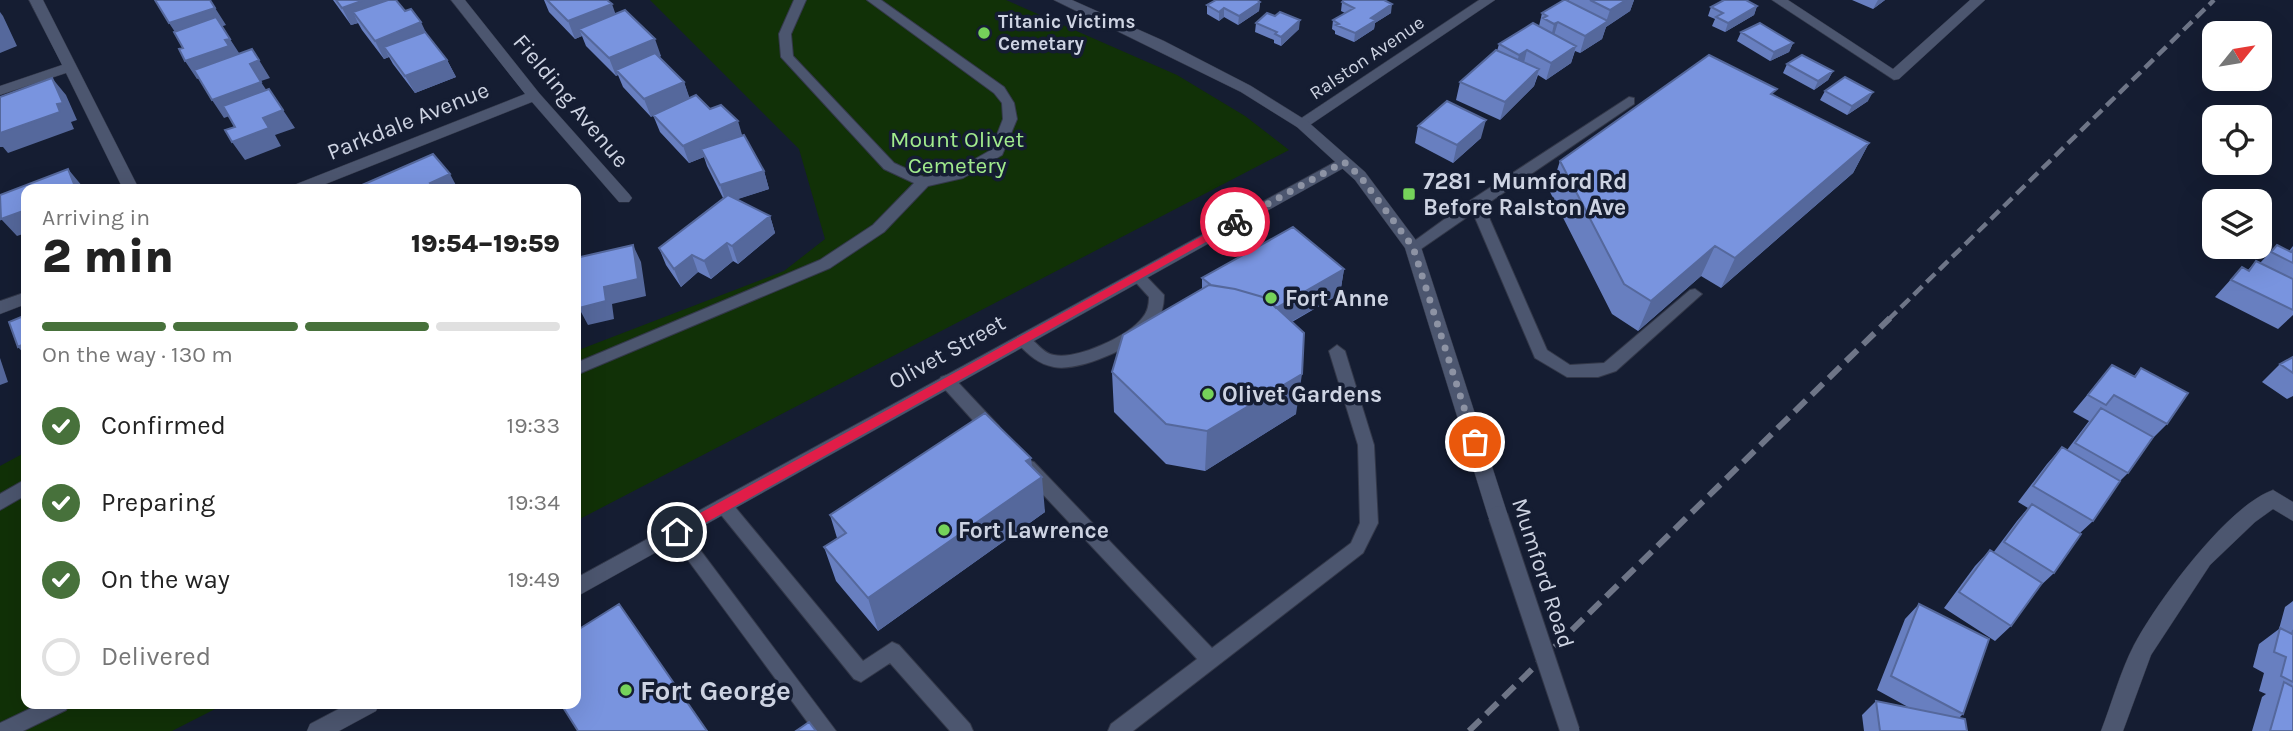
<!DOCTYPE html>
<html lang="en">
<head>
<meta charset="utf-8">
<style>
  :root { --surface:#fff; --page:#f2f2f2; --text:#222; --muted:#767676; --line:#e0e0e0; --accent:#47713b }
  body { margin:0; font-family:Karla,sans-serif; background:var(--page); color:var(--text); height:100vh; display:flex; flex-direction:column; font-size:26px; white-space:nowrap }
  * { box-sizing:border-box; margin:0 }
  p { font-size:23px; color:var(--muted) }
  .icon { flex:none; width:38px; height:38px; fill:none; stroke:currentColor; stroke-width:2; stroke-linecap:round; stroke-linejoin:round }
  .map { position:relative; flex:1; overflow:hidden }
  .drawer { position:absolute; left:21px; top:184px; width:560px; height:525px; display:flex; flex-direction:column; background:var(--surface); border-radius:14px; box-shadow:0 7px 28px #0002 }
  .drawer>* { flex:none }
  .needle { width:46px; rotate:60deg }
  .fabs { position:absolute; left:2202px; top:21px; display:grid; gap:14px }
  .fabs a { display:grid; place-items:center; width:70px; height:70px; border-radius:14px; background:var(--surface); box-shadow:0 7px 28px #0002; font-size:35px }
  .pin { position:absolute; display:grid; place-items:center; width:60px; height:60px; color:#fff; margin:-30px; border:4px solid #fff; border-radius:50%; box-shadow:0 2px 7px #0007 }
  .courier { position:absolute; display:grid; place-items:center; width:70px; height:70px; margin:-35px; border:5px solid #e11d48; border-radius:50%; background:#fff; color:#222; box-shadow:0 2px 9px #0007 }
  .overview em { font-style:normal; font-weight:800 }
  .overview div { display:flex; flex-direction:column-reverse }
  .overview { display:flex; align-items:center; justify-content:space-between; height:119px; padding:0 21px }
  h1 { font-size:46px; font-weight:800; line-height:52px }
  .bar { display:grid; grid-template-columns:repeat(4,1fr); gap:10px 7px; align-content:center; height:84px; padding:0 21px }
  .bar i { height:9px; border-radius:5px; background:var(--line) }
  .bar .active { background:var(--accent) }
  .bar p { grid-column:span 4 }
  ol { padding:0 21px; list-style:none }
  li { display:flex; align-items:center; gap:21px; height:77px }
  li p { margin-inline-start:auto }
  li .icon { padding:7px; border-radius:50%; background:var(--accent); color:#fff; stroke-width:4 }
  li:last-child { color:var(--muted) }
  li i { width:38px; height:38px; border:4px solid var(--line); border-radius:50% }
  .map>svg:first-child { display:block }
  .green { fill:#113107 }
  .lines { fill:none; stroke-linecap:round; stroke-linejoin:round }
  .service-casing { stroke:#333849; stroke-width:2 }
  .minor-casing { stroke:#333849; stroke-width:1 }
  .tertiary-casing { stroke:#333849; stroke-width:1 }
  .service { fill:#4c566f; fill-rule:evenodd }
  .minor { fill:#4c566f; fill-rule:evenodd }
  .tertiary { fill:#4c566f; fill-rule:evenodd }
  .rail-far1 { stroke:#6e7587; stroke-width:4.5; stroke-dasharray:12 6; stroke-linecap:butt }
  .rail { stroke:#6e7587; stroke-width:6; stroke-dasharray:16 8; stroke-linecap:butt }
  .tertiary-bridge-casing { stroke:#333849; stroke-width:21; stroke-linecap:butt }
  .tertiary-bridge { stroke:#4c566f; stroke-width:19 }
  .wall { fill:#687fc0 }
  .shaded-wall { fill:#55689c }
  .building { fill:#7994df; stroke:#55689c; stroke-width:2 }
  .route { fill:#e11d48 }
  .done { stroke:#8d93a4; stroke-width:7; stroke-dasharray:0 12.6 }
  .poi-dot { fill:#75d25a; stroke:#151d32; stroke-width:2.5 }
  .labels { text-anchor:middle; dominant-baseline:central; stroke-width:7; stroke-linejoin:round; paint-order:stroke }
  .far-poi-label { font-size:19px; font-weight:bold; fill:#cdd3e2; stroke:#151d32; text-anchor:start }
  .far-street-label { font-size:19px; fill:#cdd3e2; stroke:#151d32 }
  .street-label { font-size:23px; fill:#cdd3e2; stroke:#151d32 }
  .park-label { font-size:23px; fill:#a1eb8d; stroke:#151d32 }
  .poi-label { font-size:23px; font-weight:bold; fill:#cdd3e2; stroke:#151d32; text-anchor:start }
  .near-poi-label { font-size:28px; font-weight:bold; fill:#cdd3e2; stroke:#151d32; text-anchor:start }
</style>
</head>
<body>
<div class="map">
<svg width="2293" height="731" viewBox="0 0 2293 731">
  <rect width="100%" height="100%" fill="#151d32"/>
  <path class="green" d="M650,0H1006L1177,75L1245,116L1289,150L576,521V351L784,271L825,239L799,149Z
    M26,452V704H225L172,731H0V466Z"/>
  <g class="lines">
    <g class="service-casing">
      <path id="service" d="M794,0H806L791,34L793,56L894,163L924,177L954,171L991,150L1003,119L1002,103L994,93L867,0H881L1004,87L1014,103L1017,119L1002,155L963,178L928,186L884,232L830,268L576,375V363L820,260L873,225L914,183L884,169L781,57L779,34Z
        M1629,97L1634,98V104L1484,206L1547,350L1570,365L1604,363L1690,290L1695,289L1702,294L1616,371L1598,377H1567L1535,358L1473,213L1418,251L1413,252L1406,247L1471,200Z
        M1137,271L1142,272L1164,295C1164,306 1161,317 1154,326C1137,346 1080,372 1054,367C1038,364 1029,355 1018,344L1015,340L1023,334C1035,338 1041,353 1054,355C1077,360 1129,336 1143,317C1148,311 1149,304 1149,297L1130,276Z
        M1337,345L1345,351L1374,445L1378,523L1363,553L1133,731H1108L1111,724L1197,659L1022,472L1020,467L1022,462L1028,460L1034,462L1212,648L1351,543L1360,523L1358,445L1329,351Z
        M947,375L953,377L999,426L1001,431L999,436H987L941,385L939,381L941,377Z
        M26,479V495L0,510V494Z
        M724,499L730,501L863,661L892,642L899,645L970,724L973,731H950L890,663L861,682L854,679L718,511L715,506L718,501Z
        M677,525L683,527L836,731H814L671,537L668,532L671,527Z
        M40,704H69L66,710L23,731H0V723Z"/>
    </g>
    <g class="minor-casing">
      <path id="minor" d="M29,0H43L139,189H123L66,73L0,95V86L62,65Z
        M451,0H465L539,93L629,194L632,198L629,202H619L532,102L313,189H291L294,185L525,94Z
        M1479,0H1495L1307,127H1297L1295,124L1297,121Z
        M1772,0H1788L1893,69L1970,0H1985L1899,79L1894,80Z
        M1344,157L1352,162L1349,165L576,597V578Z
        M26,292V304L0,314V301Z
        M2273,490L2293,502V521L2273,509L2255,522L2210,565L2151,655L2123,731H2101C2112,703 2120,672 2134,645C2157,602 2227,506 2273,490Z
        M348,704H379L376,711L339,731H307L310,724Z"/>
    </g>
    <g class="tertiary-casing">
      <path id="tertiary" d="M1054,0H1072L1164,41L1251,86L1307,121L1365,172L1421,247L1508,516L1505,522L1498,524L1491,522L1488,516L1405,248L1355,180L1297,127L1241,92Z"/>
    </g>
    <use href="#service" class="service"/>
    <use href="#minor" class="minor"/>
    <use href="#tertiary" class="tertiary"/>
    <path class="rail-far1" d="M1888,320L2214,0"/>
    <path class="rail" d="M1469,731L1890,318"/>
    <g class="tertiary-bridge-casing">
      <path id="tertiary-bridge" d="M1498,516L1570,731"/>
    </g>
    <use href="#tertiary-bridge" class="tertiary-bridge"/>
  </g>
  <path class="wall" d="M333,0H396L427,35L447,60L456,77L415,93L393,64L389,57L384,59L362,30L358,23L351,25Z
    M544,0H607L615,14L661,56L659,57L684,82L689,98L710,109L742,136L764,171L769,189L737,199L770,216L775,233L738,264L733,261L711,279L698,272L681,287L666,265L659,248L723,198L707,166L704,157L689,163L660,132L653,115L651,117L623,87L618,75L616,76L586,46L582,36L575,39L549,12Z
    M1569,0H1634L1630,11L1606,27L1602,39L1580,53L1575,51L1571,63L1546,80L1538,75L1534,86L1500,120L1456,100L1460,82L1497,51L1499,44L1539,26L1542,13L1568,1Z
    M1852,0H1885L1873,9Z
    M1260,2L1259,11L1238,25L1224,17L1219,21L1207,14V5Z
    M1342,2L1391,13L1375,23L1374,29L1354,42L1335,34V31L1332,29L1333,20L1345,13L1341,11Z
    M1757,6L1754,15L1725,32L1712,26L1715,19L1708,16L1711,7Z
    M1256,23L1299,29L1281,46L1274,43V40L1255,32Z
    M1741,32L1793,43L1789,52L1770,61L1737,41Z
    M1787,64L1833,71L1828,80L1814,90L1783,73Z
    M1825,91L1868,101L1847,115L1820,100Z
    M1774,95L1869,143L1853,173L1721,288L1701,276L1638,331L1612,314L1550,192L1560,161Z
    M1418,126L1481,138L1453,163L1415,143Z
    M2277,245L2289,251L2293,246V315L2278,329L2215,297L2242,267L2248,270L2256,261L2260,263Z
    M1344,269L1340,294L1292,322L1296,414L1205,471L1166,464L1114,412L1112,372L1202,289V278Z
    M2293,357V396L2287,399L2262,382L2280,364Z
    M2112,365L2134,376L2141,368L2167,424L2153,438L2128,473L2120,481L2093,521L2080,533L2054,573L2037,589L2011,626L1995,641L1944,608L1975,566L1990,550L1993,553L2017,521L2028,508L2018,502L2047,464L2062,447L2067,450L2089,421L2073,412Z
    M1032,468L1045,512L878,631L836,581L824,547L837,538L830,515Z
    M2293,601V731H2252L2262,697L2266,694L2259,691L2264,673L2253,667L2259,644L2279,629L2285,607Z
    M1919,604L1963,714L1959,718L1967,731H1864L1862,715L1876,701L1908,707L1877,690L1905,619Z"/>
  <path class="shaded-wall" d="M210,0L226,25L181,41L169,23Z
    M364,0H390L353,12L358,23L351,25L342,8Z
    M1626,0H1634L1630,11L1606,27L1602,39L1580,53L1585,36L1606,22L1610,10Z
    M1878,0H1885L1873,9Z
    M1260,2L1259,11L1238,25L1239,16Z
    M612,4L618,21L579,29L582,36L575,39L568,21Z
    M1392,4L1391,13L1375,23L1374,29L1354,42L1355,33L1371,18Z
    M1757,6L1754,15L1725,32L1728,23Z
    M1224,8V17L1219,21V12Z
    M0,12L3,16L17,46L0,53Z
    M1300,20L1299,29L1281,46V37Z
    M421,22L429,39L384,47L389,57L384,59L375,41Z
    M1558,22L1553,39L1550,42L1554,24Z
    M230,39L241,56L236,58L225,40Z
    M655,39L661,56L620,74L616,70L618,75L616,76L609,58Z
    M1793,43L1789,52L1770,61L1774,52Z
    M229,46L240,64L197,79L185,61Z
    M1576,46L1571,63L1546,80L1551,63Z
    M1527,50L1523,67L1514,73L1519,55Z
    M259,60L270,78L261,81L250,64Z
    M447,60L456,77L415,93L405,76Z
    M1539,69L1534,86L1500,120L1505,102Z
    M1833,71L1828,80L1814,90L1818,81Z
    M52,78L66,95L77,120L71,122L74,129L8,153L3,147H0V133L57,104Z
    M261,82L273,100L224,118L212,100Z
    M684,82L690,99L651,117L644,99Z
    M1873,92L1868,101L1847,115L1852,106Z
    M283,110L295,128L275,135L281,146L245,160L232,142L263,118Z
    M1486,120L1481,138L1453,163L1457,145Z
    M738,121L743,138L701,149L704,157L689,163L683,146Z
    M1869,143L1853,173L1721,288L1735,258Z
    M68,169L83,187L84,189H76Z
    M764,171L769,189L726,203L720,185Z
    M450,174L458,189H433L430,183Z
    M26,210V233L17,236L1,219Z
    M770,216L775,233L738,264L732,246Z
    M727,243L733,261L711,279L704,261Z
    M633,245L641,262L646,296L612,304L614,319L588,325L581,312L576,313V294L604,287Z
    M1715,246L1701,276L1638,331L1651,301Z
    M692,255L698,272L681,287L674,269Z
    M1344,269L1340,294L1261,339L1264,315Z
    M26,343V356L18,347Z
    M0,358L8,382L0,385Z
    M1302,374L1296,414L1205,471L1207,431Z
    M1031,458L1034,483L1042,477L1045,512L878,631L868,598Z"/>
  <path class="building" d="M155,0H210L215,8L169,23Z
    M336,0H364L342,8Z
    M388,0H396L405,11L411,9L421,22L375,41L353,12Z
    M547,0H607L612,4L568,21Z
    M1216,0H1257L1260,2L1239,16L1224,8L1219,12L1207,5Z
    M1344,0H1384L1392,4L1371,18L1376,20L1355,33L1336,25L1339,24L1333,20L1354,8L1342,2Z
    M1564,0H1566L1608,21L1585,36L1558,22L1554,24L1543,18L1547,16L1542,13Z
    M1590,0H1626L1610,10Z
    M1724,0H1746L1757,6L1728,23L1716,17L1723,13L1711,7Z
    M625,10L655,39L609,58L579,29Z
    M1280,12L1300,20L1281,37L1275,34L1277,32L1256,23L1267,13L1275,16Z
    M216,17L230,39L225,40L229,46L185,61L179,49L183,48L174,32Z
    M1533,23L1576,46L1551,63L1527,50L1519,55L1499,44Z
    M1760,23L1793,43L1774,52L1741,32Z
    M425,32L447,60L405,76L384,47Z
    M252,49L259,60L250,64L261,82L212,100L194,70Z
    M1496,50L1539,69L1505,102L1460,82Z
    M655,53L684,82L644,99L616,70Z
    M1709,55L1777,89L1771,94L1869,143L1735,258L1715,246L1651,301L1624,284L1560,161Z
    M1802,55L1833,71L1818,81L1787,64Z
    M1845,77L1873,92L1852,106L1825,91Z
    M52,78L63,103L57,104L60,112L0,133V97Z
    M269,89L283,110L263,118L269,128L232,142L225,130L235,127L223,106Z
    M696,95L710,109L721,105L738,121L683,146L653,115Z
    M1447,101L1486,120L1457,145L1418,126Z
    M744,135L764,171L720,185L701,149Z
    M433,154L450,174L430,183L435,189H353Z
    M68,169L76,189H26V210L1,219L0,195Z
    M728,195L770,216L732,246L727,243L704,261L692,255L674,269L659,248Z
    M1293,227L1344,269L1276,308L1266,298L1235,289L1211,285L1202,278Z
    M633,245L638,279L604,287L606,301L579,308L577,293L576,294V258Z
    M2277,245L2291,252L2293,250V263L2271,252Z
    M2256,261L2293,279V310L2231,280L2242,267L2249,271Z
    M1209,285L1235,289L1266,298L1304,333L1302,374L1207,431L1166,424L1112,372L1123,335Z
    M26,315V343L18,347L9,322Z
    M2293,357V373L2280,364Z
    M2112,365L2135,377L2141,368L2188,393L2167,424L2114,395L2106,405L2088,395Z
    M2101,408L2153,437L2128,473L2075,443Z
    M985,413L1031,458L1026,461L1042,477L868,598L824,547L846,533L830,515Z
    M2062,447L2120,481L2093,521L2033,486Z
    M2032,504L2081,534L2054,573L2004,542Z
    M1990,550L2042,583L2011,626L1959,592Z
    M619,604L707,731H578L561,704H576V631Z
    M1919,604L1989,639L1963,714L1891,676Z
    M2280,628L2292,634L2293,630V682L2281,676L2286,657L2274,652Z
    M2284,682L2293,687V731H2270Z
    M1876,701L1965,719L1967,731H1880Z
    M809,722L816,731H796Z"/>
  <path class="route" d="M1235,218L1240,222L1238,224L682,536H673V528Z"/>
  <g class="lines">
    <path class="done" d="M1235,222L1344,162L1360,176L1413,247L1475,442"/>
  </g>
  <g class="poi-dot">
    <circle cx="984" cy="33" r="7"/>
    <rect x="1402" y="187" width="14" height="14" rx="3.5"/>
    <circle cx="1271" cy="298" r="7"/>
    <circle cx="1208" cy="394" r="7"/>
    <circle cx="944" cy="530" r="7"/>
    <circle cx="626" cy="690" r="7"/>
  </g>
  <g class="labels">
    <g class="far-poi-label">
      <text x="998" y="22">Titanic Victims<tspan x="998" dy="22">Cemetary</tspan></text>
    </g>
    <g class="far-street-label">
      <text transform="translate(1367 58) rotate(-34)">Ralston Avenue</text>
    </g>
    <g class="street-label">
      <text transform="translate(571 101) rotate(50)">Fielding Avenue</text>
      <text transform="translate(408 121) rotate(-22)">Parkdale Avenue</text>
      <text transform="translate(947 352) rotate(-29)">Olivet Street</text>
      <text transform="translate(1543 573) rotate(72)">Mumford Road</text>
    </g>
    <g class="park-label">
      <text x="957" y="139">Mount Olivet<tspan x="957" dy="26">Cemetery</tspan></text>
    </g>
    <g class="poi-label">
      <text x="1423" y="181">7281 - Mumford Rd<tspan x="1423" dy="26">Before Ralston Ave</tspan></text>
      <text x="1285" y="298">Fort Anne</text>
      <text x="1222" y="394">Olivet Gardens</text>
      <text x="958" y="530">Fort Lawrence</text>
    </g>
    <g class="near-poi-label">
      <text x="640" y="690">Fort George</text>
    </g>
  </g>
</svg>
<div class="fabs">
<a><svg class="needle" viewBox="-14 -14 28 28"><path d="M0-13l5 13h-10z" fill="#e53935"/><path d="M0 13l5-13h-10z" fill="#767676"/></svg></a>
<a><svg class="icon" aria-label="locate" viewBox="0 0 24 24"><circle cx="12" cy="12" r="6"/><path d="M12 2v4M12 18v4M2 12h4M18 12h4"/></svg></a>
<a><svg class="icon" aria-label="layers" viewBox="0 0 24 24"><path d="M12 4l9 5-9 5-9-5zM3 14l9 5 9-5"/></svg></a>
</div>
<div class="pin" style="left:1475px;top:442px;background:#ea580c"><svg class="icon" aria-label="bag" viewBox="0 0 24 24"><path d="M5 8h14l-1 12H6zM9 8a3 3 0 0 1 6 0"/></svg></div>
<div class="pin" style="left:677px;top:532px;background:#1f2937"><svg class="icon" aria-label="home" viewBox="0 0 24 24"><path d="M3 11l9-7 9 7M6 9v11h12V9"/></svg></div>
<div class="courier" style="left:1235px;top:222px"><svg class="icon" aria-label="bike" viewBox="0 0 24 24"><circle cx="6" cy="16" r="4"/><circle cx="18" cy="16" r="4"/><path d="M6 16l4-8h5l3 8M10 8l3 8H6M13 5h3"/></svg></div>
<section class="drawer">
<div class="overview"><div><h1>2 min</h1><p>Arriving in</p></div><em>19:54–19:59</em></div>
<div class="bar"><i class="active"></i><i class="active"></i><i class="active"></i><i></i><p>On the way · 130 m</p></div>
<ol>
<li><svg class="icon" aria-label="check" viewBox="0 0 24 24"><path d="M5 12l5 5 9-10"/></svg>Confirmed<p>19:33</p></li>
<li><svg class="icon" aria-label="check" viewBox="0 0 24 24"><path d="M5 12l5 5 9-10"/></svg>Preparing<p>19:34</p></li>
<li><svg class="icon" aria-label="check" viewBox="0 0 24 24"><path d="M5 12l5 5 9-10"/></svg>On the way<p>19:49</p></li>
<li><i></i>Delivered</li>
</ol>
</section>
</div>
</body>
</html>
